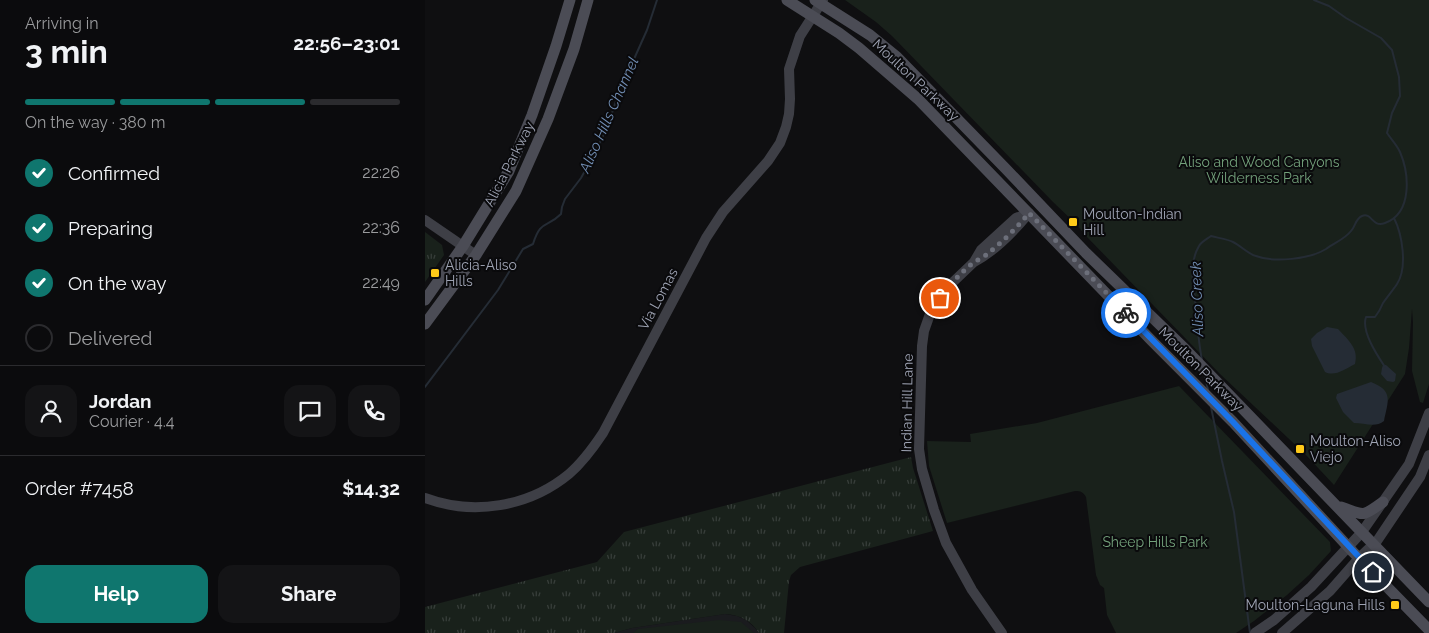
<!DOCTYPE html>
<html lang="en">
<head>
<meta charset="utf-8">
<style>
  :root { --surface:#0b0b0d; --page:#141416; --text:#f1f3f6; --muted:#9a9b9d; --line:#2b2b2e; --accent:#0f766e }
  body { margin:0; font-family:Raleway,sans-serif; background:var(--page); color:var(--text); height:100vh; display:flex; flex-direction:column; font-size:19px; white-space:nowrap }
  * { box-sizing:border-box; margin:0 }
  p { font-size:16px; color:var(--muted) }
  .icon { flex:none; width:28px; height:28px; fill:none; stroke:currentColor; stroke-width:2; stroke-linecap:round; stroke-linejoin:round }
  .map { position:relative; flex:1; overflow:hidden }
  .sheet { display:flex; flex-direction:column; background:var(--surface); width:425px }
  .sheet>* { flex:none }
  .pin { position:absolute; display:grid; place-items:center; width:42px; height:42px; color:#fff; margin:-21px; border:2px solid #fff; border-radius:50%; box-shadow:0 1px 5px #0007 }
  .courier { position:absolute; display:grid; place-items:center; width:50px; height:50px; margin:-25px; border:4px solid #1a73e8; border-radius:50%; background:#fff; color:#222; box-shadow:0 1px 6px #0007 }
  .summary em { font-style:normal; font-weight:700 }
  .summary div { display:flex; flex-direction:column-reverse }
  .summary { display:flex; align-items:center; justify-content:space-between; height:85px; padding:0 25px }
  h1 { font-size:32px; font-weight:700; line-height:38px }
  .bar { display:grid; grid-template-columns:repeat(4,1fr); gap:8px 5px; align-content:center; height:60px; padding:0 25px }
  .bar i { height:6px; border-radius:4px; background:var(--line) }
  .bar .active { background:var(--accent) }
  .bar p { grid-column:span 4 }
  .line { display:flex; align-items:center; gap:12px; padding:0 25px; border-top:1px solid var(--line) }
  .line div { flex:1 }
  .round { display:grid; place-items:center; flex:none; width:52px; height:52px; border-radius:15px; background:var(--page) }
  ol { padding:0 25px; list-style:none }
  li { display:flex; align-items:center; gap:15px; height:55px }
  li p { margin-inline-start:auto }
  li .icon { padding:5px; border-radius:50%; background:var(--accent); color:#fff; stroke-width:4 }
  li:last-child { color:var(--muted) }
  li i { width:28px; height:28px; border:2px solid var(--line); border-radius:50% }
  .primary-button { display:flex; gap:10px; margin-top:auto; padding:10px 25px }
  .primary-button a { flex:1; height:58px; border-radius:15px; background:var(--accent); color:#fff; font-size:20px; font-weight:700; line-height:58px; text-align:center }
  .primary-button a+a { background:var(--page); color:var(--text) }
  main { display:flex; flex:1; min-height:0 }
  .map>svg:first-child { display:block }
  .built { fill:#1a1b1e }
  .grass { fill:url(#grass-tufts) }
  .green { fill:#19211b }
  .water { fill:#252c35 }
  .lines { fill:none; stroke-linecap:round; stroke-linejoin:round }
  .stream { stroke:#252c35; stroke-width:2 }
  .secondary { stroke:#3e3f46; stroke-width:10 }
  .primary { stroke:#4b4c55; stroke-width:11 }
  .done { stroke:#6c6f7a; stroke-width:5; stroke-dasharray:0 9 }
  .route { stroke:#1a73e8; stroke-width:6 }
  .poi-dot { fill:#ffca19; stroke:#0a0a0c; stroke-width:2 }
  .labels { text-anchor:middle; dominant-baseline:central; stroke-width:4; stroke-linejoin:round; paint-order:stroke }
  .street-label { font-size:14px; fill:#9ea3b3; stroke:#0a0a0c }
  .park-label { font-size:14px; fill:#73a17b; stroke:#0a0a0c }
  .poi-label { font-size:14px; fill:#9ea3b3; stroke:#0a0a0c; text-anchor:start }
  .water-label { font-size:15px; font-style:italic; fill:#718db3; stroke:#0a0a0c }
</style>
</head>
<body>
<main>
<section class="sheet">
<div class="summary"><div><h1>3 min</h1><p>Arriving in</p></div><em>22:56–23:01</em></div>
<div class="bar"><i class="active"></i><i class="active"></i><i class="active"></i><i></i><p>On the way · 380 m</p></div>
<ol>
<li><svg class="icon" aria-label="check" viewBox="0 0 24 24"><path d="M5 12l5 5 9-10"/></svg>Confirmed<p>22:26</p></li>
<li><svg class="icon" aria-label="check" viewBox="0 0 24 24"><path d="M5 12l5 5 9-10"/></svg>Preparing<p>22:36</p></li>
<li><svg class="icon" aria-label="check" viewBox="0 0 24 24"><path d="M5 12l5 5 9-10"/></svg>On the way<p>22:49</p></li>
<li><i></i>Delivered</li>
</ol>
<div class="line" style="height:90px"><a class="round"><svg class="icon" aria-label="person" viewBox="0 0 24 24"><circle cx="12" cy="8" r="4"/><path d="M4 21q1-7 8-7t8 7"/></svg></a><div><b>Jordan</b><p>Courier · 4.4</p></div><a class="round"><svg class="icon" aria-label="chat" viewBox="0 0 24 24"><path d="M4 5h16v11H9l-5 4z"/></svg></a><a class="round"><svg class="icon" aria-label="phone" viewBox="0 0 24 24"><path d="M5 4h4l2 5-3 2q2 4 5 5l2-3 5 2v4C11 20 4 13 5 4z"/></svg></a></div>
<div class="line" style="height:65px"><div>Order #7458</div><b>$14.32</b></div>
<div class="primary-button"><a>Help</a><a>Share</a></div>
</section>
<div class="map">
<svg width="1004" height="633" viewBox="0 0 1004 633">
  <defs>
    <pattern id="grass-tufts" width="24" height="20" patternUnits="userSpaceOnUse" patternTransform="scale(1.25)"><rect width="24" height="20" fill="#19211b"/><path d="M3 7l-1-3M5 7V3M7 7l1-3M15 17l-1-3M17 17v-4M19 17l1-3" fill="none" stroke="#373e3a"/></pattern>
  </defs>
  <rect width="100%" height="100%" fill="#0f0f11"/>
  <path class="built" d="M300,614L312,616L321,620L330,628L334,633H189L207,628Z"/>
  <path class="grass" d="M0,232L17,245L19,255L0,282Z
    M486,457L488,468L508,531L375,567L366,575L364,581L359,633H334C326,620 314,615 300,614L207,628L189,633H0V607L172,562L199,532Z"/>
  <path class="green" d="M420,0H1004V384L998,403L995,402L987,371L988,322L987,309L984,348L980,374L909,485L881,455L795,374L662,237L650,223L628,202L467,36L451,22Z
    M754,386L905,542L906,551L884,575L862,595L829,621L811,633H691L682,615L679,588L675,585L671,575L661,497C658,492 656,491 650,491L522,523L504,466L502,441L546,442L545,434L612,423Z
    M294,620L316,622L329,633H208L213,629Z"/>
  <path class="water" d="M902,327L913,329C923,340 934,348 930,364C920,369 910,377 900,372L887,346L886,339L892,333Z
    M958,365H961L971,374L970,381L968,382L962,381L956,374L957,368Z
    M946,382C969,391 963,401 959,421C951,428 939,423 929,423L918,412L911,398L912,394Z"/>
  <g class="lines">
    <path class="stream" d="M777,360C773,340 772,320 770,299C768,281 764,263 774,246C776,242 782,239 786,236C793,238 802,239 808,242C816,246 823,254 831,256C849,263 885,259 901,249C909,243 920,239 926,231C931,226 930,219 937,216C947,212 947,228 960,223C988,213 984,173 975,152C972,145 966,139 962,133L967,113L975,96L974,77L967,50L956,38L921,18L904,6L889,0
      M960,367C952,355 936,331 941,317H950C954,312 956,308 958,303C963,296 968,290 972,284C983,267 977,234 969,218
      M780,377L783,390
      M0,387L73,290L98,249L108,244C116,219 121,229 136,214L137,207L140,199L156,178L171,151L183,125L196,86L205,68L222,30L232,0
      M786,407L797,461L809,512L825,633"/>
    <path class="secondary" d="M0,220L51,255
      M549,262C568,252 589,231 603,214
      M0,498C48,516 104,507 144,474C158,462 168,448 178,433L281,238L298,212L343,161L355,143L361,127L364,114L365,99L364,69L375,36L398,0
      M577,633L547,590L521,543L509,510L497,469L494,449L497,346L499,331L505,314L515,298L527,283L549,262L556,250L591,218L604,213
      M830,633L849,620L886,587L937,532L984,464L1004,413
      M857,633L905,591L934,558L952,541L995,477L1004,455"/>
    <path class="primary" d="M362,0L414,33L434,48L493,99L727,341L808,422L928,552L1004,630
      M390,0L445,35L472,57L581,169L661,253L761,350L1004,602
      M0,300L38,246L84,171L107,115L131,46L145,0
      M0,324L51,255L91,191L123,119L149,49L163,0
      M916,507C940,515 936,518 958,502"/>
  </g>
  <g class="lines">
    <path class="done" d="M515,298C525,285 535,273 548,263C552,260 557,258 561,255C576,243 592,228 604,213L701,313"/>
    <path class="route" d="M701,313L808,422L948,572"/>
  </g>
  <g class="poi-dot">
    <rect x="643" y="217" width="10" height="10" rx="2.5"/>
    <rect x="5" y="268" width="10" height="10" rx="2.5"/>
    <rect x="870" y="444" width="10" height="10" rx="2.5"/>
    <rect x="965" y="600" width="10" height="10" rx="2.5"/>
  </g>
  <g class="labels">
    <g class="street-label">
      <text transform="translate(491 80) rotate(43)">Moulton Parkway</text>
      <text transform="translate(84 164) rotate(-63)">Alicia Parkway</text>
      <text transform="translate(233 299) rotate(-62)">Via Lomas</text>
      <text transform="translate(776 369) rotate(45)">Moulton Parkway</text>
      <text transform="translate(482 403) rotate(-89)">Indian Hill Lane</text>
    </g>
    <g class="park-label">
      <text x="834" y="162">Aliso and Wood Canyons<tspan x="834" dy="16">Wilderness Park</tspan></text>
      <text x="730" y="542">Sheep Hills Park</text>
    </g>
    <g class="poi-label">
      <text x="658" y="214">Moulton-Indian<tspan x="658" dy="16">Hill</tspan></text>
      <text x="20" y="265">Alicia-Aliso<tspan x="20" dy="16">Hills</tspan></text>
      <text x="885" y="441">Moulton-Aliso<tspan x="885" dy="16">Viejo</tspan></text>
      <text x="960" y="605" text-anchor="end">Moulton-Laguna Hills</text>
    </g>
    <g class="water-label">
      <text transform="translate(184 115) rotate(-66)">Aliso Hills Channel</text>
      <text transform="translate(772 299) rotate(-92)">Aliso Creek</text>
    </g>
  </g>
</svg>
<div class="pin" style="left:515px;top:298px;background:#ea580c"><svg class="icon" aria-label="bag" viewBox="0 0 24 24"><path d="M5 8h14l-1 12H6zM9 8a3 3 0 0 1 6 0"/></svg></div>
<div class="pin" style="left:948px;top:572px;background:#1f2937"><svg class="icon" aria-label="home" viewBox="0 0 24 24"><path d="M3 11l9-7 9 7M6 9v11h12V9"/></svg></div>
<div class="courier" style="left:701px;top:313px"><svg class="icon" aria-label="bike" viewBox="0 0 24 24"><circle cx="6" cy="16" r="4"/><circle cx="18" cy="16" r="4"/><path d="M6 16l4-8h5l3 8M10 8l3 8H6M13 5h3"/></svg></div>
</div>
</main>
</body>
</html>
